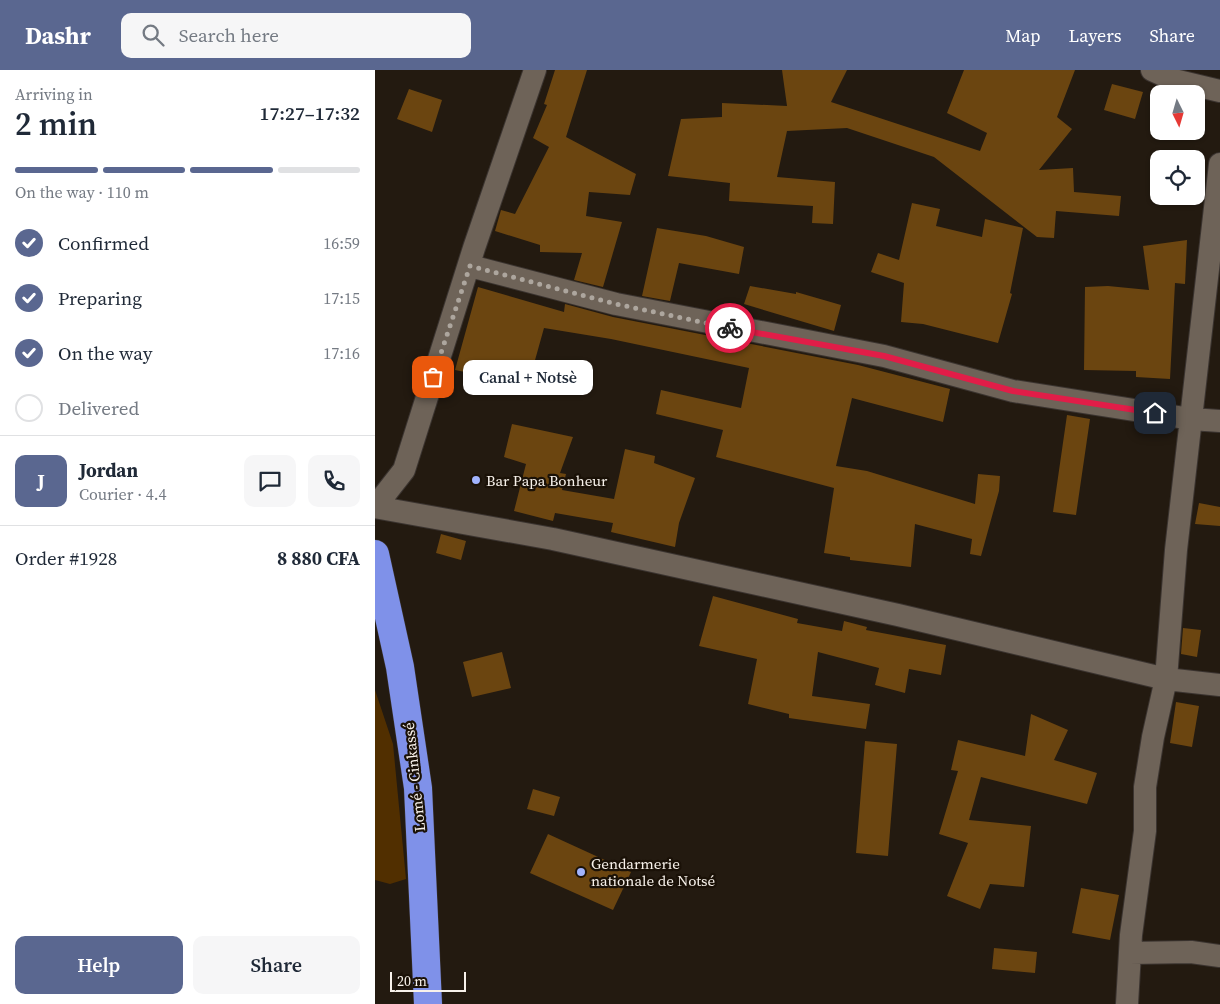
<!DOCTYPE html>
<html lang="en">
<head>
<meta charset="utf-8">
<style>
  :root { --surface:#fff; --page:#f6f6f7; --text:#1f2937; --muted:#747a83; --line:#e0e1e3; --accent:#5a6790 }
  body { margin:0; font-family:"Source Serif 4",serif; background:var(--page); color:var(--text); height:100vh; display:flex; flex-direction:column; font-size:19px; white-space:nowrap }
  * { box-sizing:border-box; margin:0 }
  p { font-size:16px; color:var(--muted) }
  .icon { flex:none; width:28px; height:28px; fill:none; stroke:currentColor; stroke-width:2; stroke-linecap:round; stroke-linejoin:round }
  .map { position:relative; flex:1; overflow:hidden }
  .panel { display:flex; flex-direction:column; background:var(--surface); width:375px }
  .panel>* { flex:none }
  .needle { width:32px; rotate:175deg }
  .fabs { position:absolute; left:775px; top:15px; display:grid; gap:10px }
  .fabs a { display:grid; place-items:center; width:55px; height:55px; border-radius:10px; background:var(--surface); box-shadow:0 1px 4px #0004; font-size:25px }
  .scale { position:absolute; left:15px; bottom:12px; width:76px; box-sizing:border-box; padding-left:5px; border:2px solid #f8f2eb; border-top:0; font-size:14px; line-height:18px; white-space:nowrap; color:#f8f2eb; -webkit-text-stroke:4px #1a1107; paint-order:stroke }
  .pin { position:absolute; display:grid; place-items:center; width:42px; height:42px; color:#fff; margin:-21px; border-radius:10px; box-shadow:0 2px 8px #0006 }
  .courier { position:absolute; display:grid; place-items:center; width:50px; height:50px; margin:-25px; border:4px solid #e11d48; border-radius:50%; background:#fff; color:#222; box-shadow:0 1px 6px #0007 }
  .bubble { position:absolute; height:35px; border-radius:10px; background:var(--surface); box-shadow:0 1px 4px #0004; font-size:16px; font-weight:600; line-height:35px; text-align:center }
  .overview em { font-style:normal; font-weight:600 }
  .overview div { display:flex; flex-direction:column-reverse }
  .overview { display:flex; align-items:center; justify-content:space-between; height:85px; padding:0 15px }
  h1 { font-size:32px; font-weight:600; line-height:38px }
  .bar { display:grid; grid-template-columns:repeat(4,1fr); gap:8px 5px; align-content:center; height:60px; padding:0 15px }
  .bar i { height:6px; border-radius:4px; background:var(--line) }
  .bar .on { background:var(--accent) }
  .bar p { grid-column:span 4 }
  .line { display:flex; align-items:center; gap:12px; padding:0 15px; border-top:1px solid var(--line) }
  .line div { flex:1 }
  .round { display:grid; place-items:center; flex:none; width:52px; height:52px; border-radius:10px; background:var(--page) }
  ol { padding:0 15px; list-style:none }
  li { display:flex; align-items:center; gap:15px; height:55px }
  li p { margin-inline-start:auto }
  li .icon { padding:5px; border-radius:50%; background:var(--accent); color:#fff; stroke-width:4 }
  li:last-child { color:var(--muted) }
  li i { width:28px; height:28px; border:2px solid var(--line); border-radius:50% }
  .cta { display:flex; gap:10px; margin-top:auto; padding:10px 15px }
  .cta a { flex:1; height:58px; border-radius:10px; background:var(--accent); color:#fff; font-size:20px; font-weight:600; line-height:58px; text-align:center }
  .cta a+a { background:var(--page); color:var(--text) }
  header { display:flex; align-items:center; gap:30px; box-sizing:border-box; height:70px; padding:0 25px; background:var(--accent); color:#fff }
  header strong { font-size:24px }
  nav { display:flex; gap:28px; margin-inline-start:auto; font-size:18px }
  .search { width:350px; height:45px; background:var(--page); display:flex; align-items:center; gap:12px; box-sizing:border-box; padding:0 18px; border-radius:10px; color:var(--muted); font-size:19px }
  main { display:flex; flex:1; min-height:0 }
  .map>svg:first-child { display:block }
  .green { fill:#512f00 }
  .building { fill:#6b4510 }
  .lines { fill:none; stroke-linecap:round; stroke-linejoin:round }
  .street-casing { stroke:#3b3430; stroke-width:24 }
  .highway-casing { stroke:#3b3430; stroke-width:29 }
  .street { stroke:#6e6358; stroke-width:22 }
  .highway { stroke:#7f91e9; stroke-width:28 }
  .done { stroke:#ada69e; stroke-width:5; stroke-dasharray:0 9 }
  .route { stroke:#e11d48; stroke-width:6 }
  .poi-dot { fill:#a1b3fd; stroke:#1a1107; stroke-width:2 }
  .labels { text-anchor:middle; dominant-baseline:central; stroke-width:4.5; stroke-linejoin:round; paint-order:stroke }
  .poi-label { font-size:15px; fill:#f8f2eb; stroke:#1a1107; text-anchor:start }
  .street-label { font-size:15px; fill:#f8f2eb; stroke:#1a1107 }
</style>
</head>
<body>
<header>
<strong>Dashr</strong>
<div class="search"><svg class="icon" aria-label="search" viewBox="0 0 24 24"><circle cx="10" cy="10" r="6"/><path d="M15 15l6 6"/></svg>Search here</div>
<nav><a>Map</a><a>Layers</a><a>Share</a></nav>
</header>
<main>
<section class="panel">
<div class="overview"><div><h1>2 min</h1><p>Arriving in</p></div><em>17:27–17:32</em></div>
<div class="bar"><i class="on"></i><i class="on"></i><i class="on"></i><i></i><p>On the way · 110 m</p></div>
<ol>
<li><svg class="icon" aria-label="check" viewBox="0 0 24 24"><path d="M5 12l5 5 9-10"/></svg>Confirmed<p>16:59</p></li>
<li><svg class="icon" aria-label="check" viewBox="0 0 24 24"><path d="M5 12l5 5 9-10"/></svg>Preparing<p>17:15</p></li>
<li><svg class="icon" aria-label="check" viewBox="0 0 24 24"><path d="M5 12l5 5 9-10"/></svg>On the way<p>17:16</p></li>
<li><i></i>Delivered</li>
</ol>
<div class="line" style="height:90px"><b class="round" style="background:var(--accent);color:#fff">J</b><div><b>Jordan</b><p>Courier · 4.4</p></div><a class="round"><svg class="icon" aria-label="chat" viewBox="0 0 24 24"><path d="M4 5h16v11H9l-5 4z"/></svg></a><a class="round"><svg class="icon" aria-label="phone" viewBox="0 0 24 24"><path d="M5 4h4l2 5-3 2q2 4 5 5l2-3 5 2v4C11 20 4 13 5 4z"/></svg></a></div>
<div class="line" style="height:65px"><div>Order #1928</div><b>8 880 CFA</b></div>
<div class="cta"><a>Help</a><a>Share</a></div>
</section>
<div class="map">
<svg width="845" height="934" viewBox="0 0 845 934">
  <rect width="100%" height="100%" fill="#231a10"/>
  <path class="green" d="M0,620L18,674L31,809L15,814L0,810Z"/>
  <path class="building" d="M180,0H212L191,67L261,104L255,125L214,122L211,146L247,152L228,217L199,210L207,183L165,182V175L120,161L126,140L140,144L174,77L158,68L172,35L169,34Z
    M407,0H472L456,32L605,81L612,63L572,43L589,0H700L682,47L697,59L664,100L698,98L699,122L746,126L744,146L681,141L679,168L662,167L559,87L472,58L412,61L402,107L460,112L458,154L437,153L438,136L354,131L355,113L293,106L306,49L347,47V33L412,36Z
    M737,14L768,22L760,49L729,40Z
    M34,19L67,30L57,62L22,49Z
    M537,133L565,139L561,156L607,167L610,149L648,158L635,223L637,224L623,273L548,254L526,252L529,213L496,202L503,183L524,190Z
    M282,158L331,166L369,177L364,204L304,193L295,231L267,226Z
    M812,170L810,214L800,213L795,309L761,307V301L709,300L710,217L733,216L774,220L768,176Z
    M375,216L421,224V222L466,235L459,261L369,234Z
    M103,217L189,242L190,234L238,247L483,295L575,319L568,352L477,328L461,396L492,401L600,434L603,404L625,406L624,421L606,486L595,484L597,469L540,454L536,497L475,490V487L449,483L459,418L341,387L348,360L281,344L286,320L366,338L374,298L236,269L169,258L155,308L102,294L100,304L80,300Z
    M692,345L715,349L701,445L678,442Z
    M137,354L198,367L185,403L191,404L187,420L239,429L250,379L280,386L279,393L320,408L304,453L300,477L236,462L238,453L180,443L178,451L139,441L151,394L129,387Z
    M824,433L845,437V456L820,454Z
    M66,464L91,471L86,490L61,483Z
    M338,526L423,549L422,553L467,561L469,551L492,557L491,560L571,575L566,605L534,599L530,623L500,615L504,598L443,582L437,626L495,634L491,659L414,648V644L373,634L382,589L324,576Z
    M808,558L826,560L822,587L806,584Z
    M127,582L136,618L97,627L88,592Z
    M801,632L824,636L817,677L795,673Z
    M656,644L693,660L679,690L722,703L712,734L606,707L594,750L656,756L649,817L615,814L605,839L572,826L593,773L564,764L583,701L576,700L583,670L650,686Z
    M490,671L522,674L513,786L481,783Z
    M158,719L185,727L179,746L152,739Z
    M173,764L256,802L238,840L155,803Z
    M706,818L744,825L735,870L697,863Z
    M619,878L662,882L660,903L617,899Z"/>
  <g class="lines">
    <g class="street-casing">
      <path id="street" d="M777,0L799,10L845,21
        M95,196L241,234L509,286L638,321L816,349L845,351
        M0,437L178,469L523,545L791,609L845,615
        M0,437L29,400L99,178L160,0
        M755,883L816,882L845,886
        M752,934L756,865L770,761V717L778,667L791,609L801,480L845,94"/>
    </g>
    <g class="highway-casing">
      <path id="highway" d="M0,484L25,597L43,718L53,934"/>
    </g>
    <use href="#street" class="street"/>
    <use href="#highway" class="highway"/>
  </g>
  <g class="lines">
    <path class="done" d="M58,307L95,196L241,234L355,258"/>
    <path class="route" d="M355,258L509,286L638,321L780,343"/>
  </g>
  <g class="poi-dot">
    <circle cx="101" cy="410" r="5"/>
    <circle cx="206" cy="802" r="5"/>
  </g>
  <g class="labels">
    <g class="poi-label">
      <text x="111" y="410">Bar Papa Bonheur</text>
      <text x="216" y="793">Gendarmerie<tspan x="216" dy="17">nationale de Notsé</tspan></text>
    </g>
    <g class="street-label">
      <text transform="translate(39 707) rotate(-96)">Lomé - Cinkassé</text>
    </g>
  </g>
</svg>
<div class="fabs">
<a><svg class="needle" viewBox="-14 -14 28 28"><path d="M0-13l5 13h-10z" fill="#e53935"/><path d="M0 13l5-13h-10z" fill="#747a83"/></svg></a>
<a><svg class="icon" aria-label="locate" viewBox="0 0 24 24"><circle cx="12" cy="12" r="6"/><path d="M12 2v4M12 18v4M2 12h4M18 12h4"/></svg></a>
</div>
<div class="scale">20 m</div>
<div class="pin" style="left:58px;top:307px;background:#ea580c"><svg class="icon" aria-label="bag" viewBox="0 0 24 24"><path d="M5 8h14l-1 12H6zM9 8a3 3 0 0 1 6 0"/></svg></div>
<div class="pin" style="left:780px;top:343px;background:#1f2937"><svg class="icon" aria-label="home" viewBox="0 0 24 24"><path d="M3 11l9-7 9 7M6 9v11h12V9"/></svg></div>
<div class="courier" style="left:355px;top:258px"><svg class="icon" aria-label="bike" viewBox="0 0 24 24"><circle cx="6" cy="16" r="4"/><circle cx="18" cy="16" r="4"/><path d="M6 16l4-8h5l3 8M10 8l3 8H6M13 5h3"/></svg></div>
<div class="bubble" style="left:88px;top:290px;width:130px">Canal + Notsè</div>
</div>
</main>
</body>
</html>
